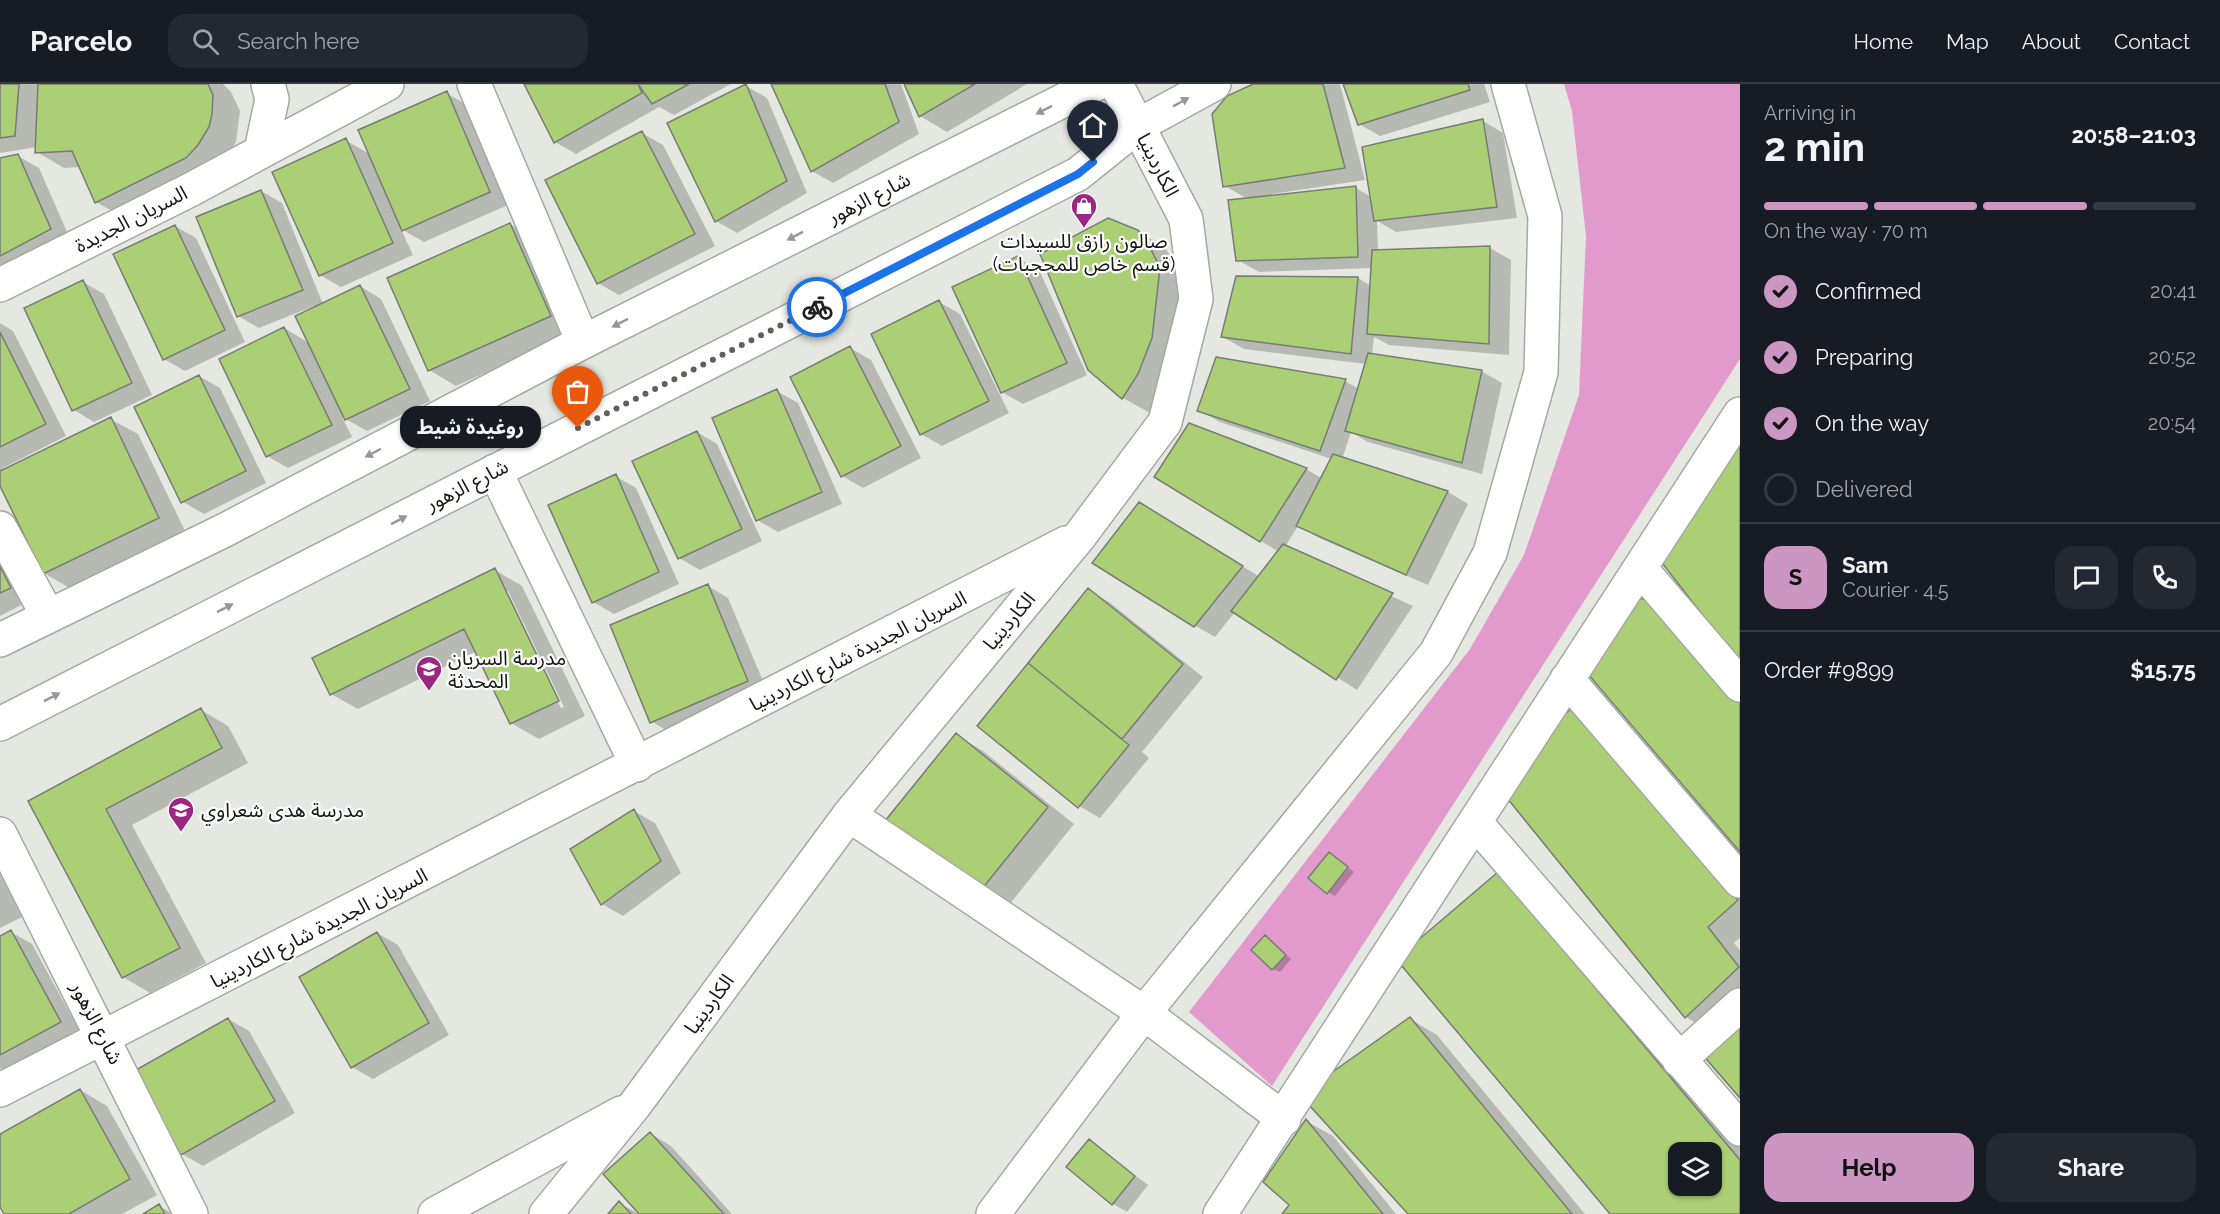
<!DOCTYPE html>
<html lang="en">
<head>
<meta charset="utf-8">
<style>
  :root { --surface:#171b24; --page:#242831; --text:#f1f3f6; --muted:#9ea1a6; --line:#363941; --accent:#cb97c2 }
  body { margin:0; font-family:Raleway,"Noto Sans Arabic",sans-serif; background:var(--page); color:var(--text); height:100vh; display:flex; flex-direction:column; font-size:22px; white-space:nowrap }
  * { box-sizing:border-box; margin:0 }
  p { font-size:20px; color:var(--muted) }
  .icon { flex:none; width:33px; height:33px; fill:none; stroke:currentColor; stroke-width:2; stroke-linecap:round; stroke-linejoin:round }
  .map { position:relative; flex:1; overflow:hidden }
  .sheet { display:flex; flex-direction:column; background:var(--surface); width:480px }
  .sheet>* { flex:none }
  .tools { position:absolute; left:1668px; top:1058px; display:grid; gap:12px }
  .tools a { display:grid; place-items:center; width:54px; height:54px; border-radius:12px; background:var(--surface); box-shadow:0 2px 4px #0004; font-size:30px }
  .pin { position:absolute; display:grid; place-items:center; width:51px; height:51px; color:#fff; margin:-62px -26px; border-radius:50% 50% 50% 0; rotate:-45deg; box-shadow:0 0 6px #0007 }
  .pin .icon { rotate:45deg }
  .courier { position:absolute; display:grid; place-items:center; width:60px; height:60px; margin:-30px; border:4px solid #1a73e8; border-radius:50%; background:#fff; color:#222; box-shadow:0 2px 8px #0007 }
  .bubble { position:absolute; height:42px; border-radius:18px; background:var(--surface); box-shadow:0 2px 4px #0004; font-size:20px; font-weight:700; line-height:42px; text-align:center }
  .headline em { font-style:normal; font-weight:700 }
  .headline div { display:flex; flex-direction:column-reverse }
  .headline { display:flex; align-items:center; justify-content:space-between; height:102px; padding:0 24px }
  h1 { font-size:39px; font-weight:700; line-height:45px }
  .bar { display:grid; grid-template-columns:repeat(4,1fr); gap:9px 6px; align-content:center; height:72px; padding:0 24px }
  .bar i { height:8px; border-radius:4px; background:var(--line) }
  .bar .on { background:var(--accent) }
  .bar p { grid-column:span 4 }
  .line { display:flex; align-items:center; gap:15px; padding:0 24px; border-top:2px solid var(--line) }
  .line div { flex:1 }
  .round { display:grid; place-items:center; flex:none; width:63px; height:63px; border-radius:18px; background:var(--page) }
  ol { padding:0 24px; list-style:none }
  li { display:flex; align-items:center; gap:18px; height:66px }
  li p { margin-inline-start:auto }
  li .icon { padding:6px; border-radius:50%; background:var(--accent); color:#111; stroke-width:4 }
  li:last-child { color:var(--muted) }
  li i { width:33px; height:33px; border:3px solid var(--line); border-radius:50% }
  .primary-button { display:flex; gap:12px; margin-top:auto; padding:12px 24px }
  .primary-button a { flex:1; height:69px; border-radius:18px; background:var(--accent); color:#111; font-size:24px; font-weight:700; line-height:69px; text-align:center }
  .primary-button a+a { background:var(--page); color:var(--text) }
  header { display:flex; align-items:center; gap:36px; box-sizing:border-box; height:84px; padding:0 30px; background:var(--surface); border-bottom:2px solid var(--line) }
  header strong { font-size:28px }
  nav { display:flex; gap:33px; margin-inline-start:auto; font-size:21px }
  .search { width:420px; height:54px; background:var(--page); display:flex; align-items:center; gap:15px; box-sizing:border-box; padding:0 21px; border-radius:18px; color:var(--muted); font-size:22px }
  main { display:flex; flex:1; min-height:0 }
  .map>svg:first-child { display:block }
  .green { fill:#e19acb }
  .shadow { fill:#0003; fill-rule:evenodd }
  .building { fill:#abcf75; stroke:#787c75; stroke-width:1.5; fill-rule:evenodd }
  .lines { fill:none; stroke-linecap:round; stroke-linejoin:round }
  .minor-casing { stroke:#a6a9a1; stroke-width:36 }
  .tertiary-casing { stroke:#a6a9a1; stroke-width:36 }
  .minor { stroke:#fff; stroke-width:33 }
  .tertiary { stroke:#fff; stroke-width:33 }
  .oneway { fill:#979796 }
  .done { stroke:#5f615c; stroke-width:6; stroke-dasharray:0 10.8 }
  .route { stroke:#1a73e8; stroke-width:8 }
  .labels { text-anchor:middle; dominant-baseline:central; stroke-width:4.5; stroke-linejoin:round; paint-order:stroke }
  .street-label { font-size:20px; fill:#171815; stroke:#fff }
  .poi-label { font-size:20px; fill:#171815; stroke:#fff; text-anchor:start }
</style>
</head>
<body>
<header>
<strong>Parcelo</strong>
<div class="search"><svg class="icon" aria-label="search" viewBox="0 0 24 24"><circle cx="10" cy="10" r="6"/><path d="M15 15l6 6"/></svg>Search here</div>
<nav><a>Home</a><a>Map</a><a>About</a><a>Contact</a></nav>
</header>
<main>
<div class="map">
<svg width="1740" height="1130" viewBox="0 0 1740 1130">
  <rect width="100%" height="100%" fill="#e5e8e0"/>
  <path class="green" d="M1564,0H1740V275L1272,1002L1189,928L1470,565L1524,471L1579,311L1586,152L1572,27Z"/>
  <path class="shadow" d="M0,0H223L231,8L240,27L236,58L225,77L123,133L96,118L81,83L64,84L37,68V63L0,69Z
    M526,0H731L674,31L659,23L576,70L555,58Z
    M773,0H901L919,50L833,99L812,87Z
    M906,0H1027L947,48L920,32Z
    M1257,0H1340L1365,96L1272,110V113L1356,104L1371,113L1483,37L1503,49L1517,134L1396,148L1377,137L1378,167L1490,164L1511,176L1509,271L1389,261L1374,253L1372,271L1481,287L1502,299L1482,390L1368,358L1351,348L1342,375L1448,408L1468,420L1428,501L1319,454L1298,442L1285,463L1413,522L1357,606L1235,528L1215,553L1194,541L1160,432L1260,493L1279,468L1156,393L1306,385L1323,395L1332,375L1220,338L1199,326L1217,275L1345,297L1359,305L1366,280L1244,265L1223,253L1358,194L1371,202L1372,184L1259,188L1238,176L1248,115L1225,102Z
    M1344,0H1484L1490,18L1380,52L1359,40Z
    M746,2L767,14L807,109L737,149L716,137Z
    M446,9L467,21L510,120L424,158L401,145L413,171L341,203L320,191L345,56L370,70Z
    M642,49L663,61L715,162L619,211L598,199Z
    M18,72L39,84L71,157L0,195V75Z
    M261,107L282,119L323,220L360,202L381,215L430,317L367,347L342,333L352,353L288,384L267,372L284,244L309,259L315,224L314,222L259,244L238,232Z
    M510,140L537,156L578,247L456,302L429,286Z
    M175,142L196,154L245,258L185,287L164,275Z
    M1137,147L1165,163L1186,200L1164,306L1150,329L1123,314L1089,285Z
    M1018,174L1039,186L1087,291L1023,320L1002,308Z
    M83,198L104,210L152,311L94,338L74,326Z
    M939,218L960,230L1009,329L942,362L921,350Z
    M0,239L13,247L66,352L3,384L4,387L110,335L138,350L186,449L71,505L44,489L0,399Z
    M850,264L871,276L921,374L863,404L842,392Z
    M199,292L220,304L266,399L204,430L183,418Z
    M777,307L798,319L842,420L778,448L757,436Z
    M697,348L717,360L762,457L700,486L679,474Z
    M615,392L636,404L679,500L614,530L593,518Z
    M0,454L31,516L0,532Z
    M495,486L522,502L585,632L539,655L511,639L477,567L358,625L331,610ZM505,507H508L564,623L561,624Z
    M708,502L728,514L768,609L672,650L651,637Z
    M1088,506L1109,518L1203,593L1142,668L1149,674L1100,734L1079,722L979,642Z
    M201,626L228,642L248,679L132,741L206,879L150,909L123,893L30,718Z
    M956,651L983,667L1074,740L1005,826L978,810Z
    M1509,714L1740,801V854L1734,859L1740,866V1012L1713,949L1686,933Z
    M634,727L655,739L681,789L623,832L602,820Z
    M1336,774L1354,788L1335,812L1328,808Z
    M0,790L22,833L0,844Z
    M1526,806L1740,1061V1130H1612ZM1678,1068H1712V1101H1678Z
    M11,848L32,860L81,950L9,989L0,984V854Z
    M377,849L398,861L449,951L373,995L352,983L301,894Z
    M1265,853L1291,875L1280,888L1273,885Z
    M228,935L249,947L295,1029L203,1082L182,1070Z
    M1410,935L1437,951L1585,1130H1410Z
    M80,1006L107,1022L157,1111L122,1130H5L0,1120V1052Z
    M1306,1037L1333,1052L1396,1130H1284L1291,1121Z
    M651,1050L671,1062L732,1130H641Z
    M1089,1057L1148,1101L1127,1128L1113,1120Z
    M619,1119L639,1130H610Z
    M159,1122L173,1130H146Z"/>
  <path class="building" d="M0,0H19L15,52L0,54Z
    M38,0H208L213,11L212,30L209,43L198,61L186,74L95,119L72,67L35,69Z
    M524,0H638L642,9L554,59Z
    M638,0H689L652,20Z
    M746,0L787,97L715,138L667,39Z
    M771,0H885L899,38L811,88Z
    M904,0H975L919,33Z
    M1253,0H1323L1345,84L1223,103L1212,30L1227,12Z
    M1343,0H1468L1470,6L1358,41Z
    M447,7L490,108L402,147L358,46Z
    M1483,35L1497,123L1374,137L1362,63Z
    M642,47L695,150L597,200L545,96Z
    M346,54L393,159L319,192L272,88Z
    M18,70L51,145L0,172V74Z
    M1356,102L1358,173L1236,177L1228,116Z
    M261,106L303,206L237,233L196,133Z
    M1108,134L1138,146L1148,159L1160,184L1152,254L1138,290L1122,315L1088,286L1040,170Z
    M510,139L551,232L428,287L387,194Z
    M175,141L225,246L163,276L113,170Z
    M1490,162L1489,260L1367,250L1372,166Z
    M1018,172L1067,279L1001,309L952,203Z
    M1236,192L1358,193L1351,270L1221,253Z
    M83,196L132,299L72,327L24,224Z
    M360,201L410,305L345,336L295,232Z
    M939,216L989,317L920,351L871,250Z
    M284,243L332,341L266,373L219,275Z
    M0,248L46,340L0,363Z
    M850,262L901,362L841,393L790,293Z
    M1368,269L1482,286L1462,379L1345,347Z
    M1216,273L1346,295L1320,367L1197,327Z
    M199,291L246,387L181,419L134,323Z
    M777,305L822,408L756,437L712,334Z
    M111,333L159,434L43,490L0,402V387Z
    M1189,339L1307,384L1260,458L1154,393Z
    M697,347L742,445L678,475L632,377Z
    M1740,354V579L1659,475Z
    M1333,370L1448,407L1406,491L1296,442Z
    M616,390L659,488L592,519L548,421Z
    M1139,418L1243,482L1194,543L1092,479Z
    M1283,460L1393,509L1336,596L1231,527Z
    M0,482L11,504L0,509Z
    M495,484L559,617L510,640L464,545L330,611L312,574Z
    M708,500L748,597L650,639L610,541Z
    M1088,504L1183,580L1122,655L1028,579Z
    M1655,514L1740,615V768L1587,589L1627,516Z
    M1028,579L1129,661L1078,724L977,642Z
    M1579,618L1738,816L1708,843L1739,883L1685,934L1507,714L1557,637Z
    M201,624L222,664L106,725L180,864L122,894L28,717Z
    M956,649L1048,723L977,811L885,737Z
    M634,725L661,777L601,821L570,765Z
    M1329,768L1348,783L1327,810L1308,794Z
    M1498,788L1740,1076V1130H1610L1396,875ZM1678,1068H1712V1101H1678Z
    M11,846L61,938L0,971V852Z
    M377,848L429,939L351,984L299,893Z
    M1265,851L1286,871L1272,886L1251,866Z
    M1740,923V1014L1695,962Z
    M1410,933L1572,1130H1408L1300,1011Z
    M228,934L275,1017L181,1071L134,987Z
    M80,1005L130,1095L69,1130H4L0,1123V1050Z
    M1306,1035L1383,1130H1282L1289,1121L1263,1098Z
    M650,1048L724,1130H639L603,1090Z
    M1089,1055L1135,1092L1112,1121L1066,1083Z
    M619,1117L631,1130H608Z
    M159,1120L165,1130H143Z"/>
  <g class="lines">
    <g class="minor-casing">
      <path id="minor" d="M474,0L583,258
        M261,67L272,15L268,0
        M0,201L190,106L387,0
        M495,387L637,681
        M0,444L48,532
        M1640,484L1740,601
        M1567,595L1740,797
        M849,731L1144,929L1284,1035
        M1475,738L1740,1045
        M0,750L191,1130
        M1679,976L1740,921
        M0,1006L1066,459
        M435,1130L621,1029
        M546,1130L634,1022L849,731L1079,453L1165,338L1196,215L1186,135L1116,0
        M993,1130L1144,929L1436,569L1490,469L1541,288L1545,132L1508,0
        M1220,1130L1740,330"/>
    </g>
    <g class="tertiary-casing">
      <path id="tertiary" d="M0,556L225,446L583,258L1096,0
        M0,640L1078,90L1139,41L1214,0"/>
    </g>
    <use href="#minor" class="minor"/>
    <use href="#tertiary" class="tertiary"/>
  </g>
  <defs><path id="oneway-solid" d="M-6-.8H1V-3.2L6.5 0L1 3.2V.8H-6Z" transform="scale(1.5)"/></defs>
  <g class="oneway">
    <use href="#oneway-solid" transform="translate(1181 18) rotate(-29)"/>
    <use href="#oneway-solid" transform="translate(1044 26) rotate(153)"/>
    <use href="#oneway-solid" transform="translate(795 152) rotate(153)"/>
    <use href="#oneway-solid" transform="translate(620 239) rotate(153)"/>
    <use href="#oneway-solid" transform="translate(373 369) rotate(152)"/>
    <use href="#oneway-solid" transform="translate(399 436) rotate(-27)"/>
    <use href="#oneway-solid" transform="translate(225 524) rotate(-27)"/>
    <use href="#oneway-solid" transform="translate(52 613) rotate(-27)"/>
  </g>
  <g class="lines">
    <path class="done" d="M578,344L817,223"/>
    <path class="route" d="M817,223L1078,90L1093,78"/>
  </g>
  <defs>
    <g id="shop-pin" transform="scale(1.35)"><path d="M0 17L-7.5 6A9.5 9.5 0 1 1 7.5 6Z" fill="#9c2782" stroke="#fff"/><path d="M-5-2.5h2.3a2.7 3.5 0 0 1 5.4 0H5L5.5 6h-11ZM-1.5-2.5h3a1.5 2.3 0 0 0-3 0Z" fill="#fff"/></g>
    <g id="school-pin" transform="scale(1.35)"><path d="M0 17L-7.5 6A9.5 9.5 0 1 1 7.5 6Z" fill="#9c2782" stroke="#fff"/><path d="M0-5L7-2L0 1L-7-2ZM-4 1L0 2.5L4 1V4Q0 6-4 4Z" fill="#fff"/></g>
  </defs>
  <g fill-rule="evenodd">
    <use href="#shop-pin" x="1084" y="122"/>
    <use href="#school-pin" x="429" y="585"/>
    <use href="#school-pin" x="181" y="726"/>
  </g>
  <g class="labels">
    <g class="street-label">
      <text transform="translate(1158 81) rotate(63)">الكاردينيا</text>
      <text transform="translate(869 114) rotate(-27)">شارع الزهور</text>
      <text transform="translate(131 135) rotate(-27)">السريان الجديدة</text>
      <text transform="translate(467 401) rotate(-27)">شارع الزهور</text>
      <text transform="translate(1009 537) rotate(-50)">الكاردينيا</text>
      <text transform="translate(858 567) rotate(-27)">السريان الجديدة شارع الكاردينيا</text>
      <text transform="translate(319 844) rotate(-27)">السريان الجديدة شارع الكاردينيا</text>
      <text transform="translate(709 920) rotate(-54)">الكاردينيا</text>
      <text transform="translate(97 939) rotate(63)">شارع الزهور</text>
    </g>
    <g class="poi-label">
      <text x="1084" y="157" text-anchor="middle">صالون رازق للسيدات<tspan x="1084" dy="23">(قسم خاص للمحجبات)</tspan></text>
      <text x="448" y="574">مدرسة السريان<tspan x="448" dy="23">المحدثة</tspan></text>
      <text x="201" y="726">مدرسة هدى شعراوي</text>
    </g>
  </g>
</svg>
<div class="tools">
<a><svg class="icon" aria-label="layers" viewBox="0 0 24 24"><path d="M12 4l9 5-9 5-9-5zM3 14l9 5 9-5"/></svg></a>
</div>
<div class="pin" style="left:578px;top:344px;background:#ea580c"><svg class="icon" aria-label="bag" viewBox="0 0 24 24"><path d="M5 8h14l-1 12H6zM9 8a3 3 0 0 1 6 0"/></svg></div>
<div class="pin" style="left:1093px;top:78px;background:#1f2937"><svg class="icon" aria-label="home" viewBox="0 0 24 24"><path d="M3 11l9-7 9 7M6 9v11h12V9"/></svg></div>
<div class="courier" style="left:817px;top:223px"><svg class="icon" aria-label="bike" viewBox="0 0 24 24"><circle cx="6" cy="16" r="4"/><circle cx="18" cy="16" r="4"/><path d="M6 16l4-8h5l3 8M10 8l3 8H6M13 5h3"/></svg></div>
<div class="bubble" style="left:400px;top:322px;width:141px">روغيدة شيط</div>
</div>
<section class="sheet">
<div class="headline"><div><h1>2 min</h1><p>Arriving in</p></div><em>20:58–21:03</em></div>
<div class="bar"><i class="on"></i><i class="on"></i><i class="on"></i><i></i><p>On the way · 70 m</p></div>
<ol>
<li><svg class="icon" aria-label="check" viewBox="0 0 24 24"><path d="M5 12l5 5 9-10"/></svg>Confirmed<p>20:41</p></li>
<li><svg class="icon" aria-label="check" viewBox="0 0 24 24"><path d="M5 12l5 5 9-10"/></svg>Preparing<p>20:52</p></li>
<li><svg class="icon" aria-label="check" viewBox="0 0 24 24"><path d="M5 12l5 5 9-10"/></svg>On the way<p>20:54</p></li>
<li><i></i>Delivered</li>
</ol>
<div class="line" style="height:108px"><b class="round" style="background:var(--accent);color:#111">S</b><div><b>Sam</b><p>Courier · 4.5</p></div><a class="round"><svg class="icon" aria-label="chat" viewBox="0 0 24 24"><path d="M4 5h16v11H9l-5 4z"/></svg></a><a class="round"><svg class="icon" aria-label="phone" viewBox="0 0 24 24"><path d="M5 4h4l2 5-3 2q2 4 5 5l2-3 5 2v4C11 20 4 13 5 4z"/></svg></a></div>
<div class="line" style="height:78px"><div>Order #9899</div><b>$15.75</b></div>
<div class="primary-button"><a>Help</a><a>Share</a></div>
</section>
</main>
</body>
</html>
